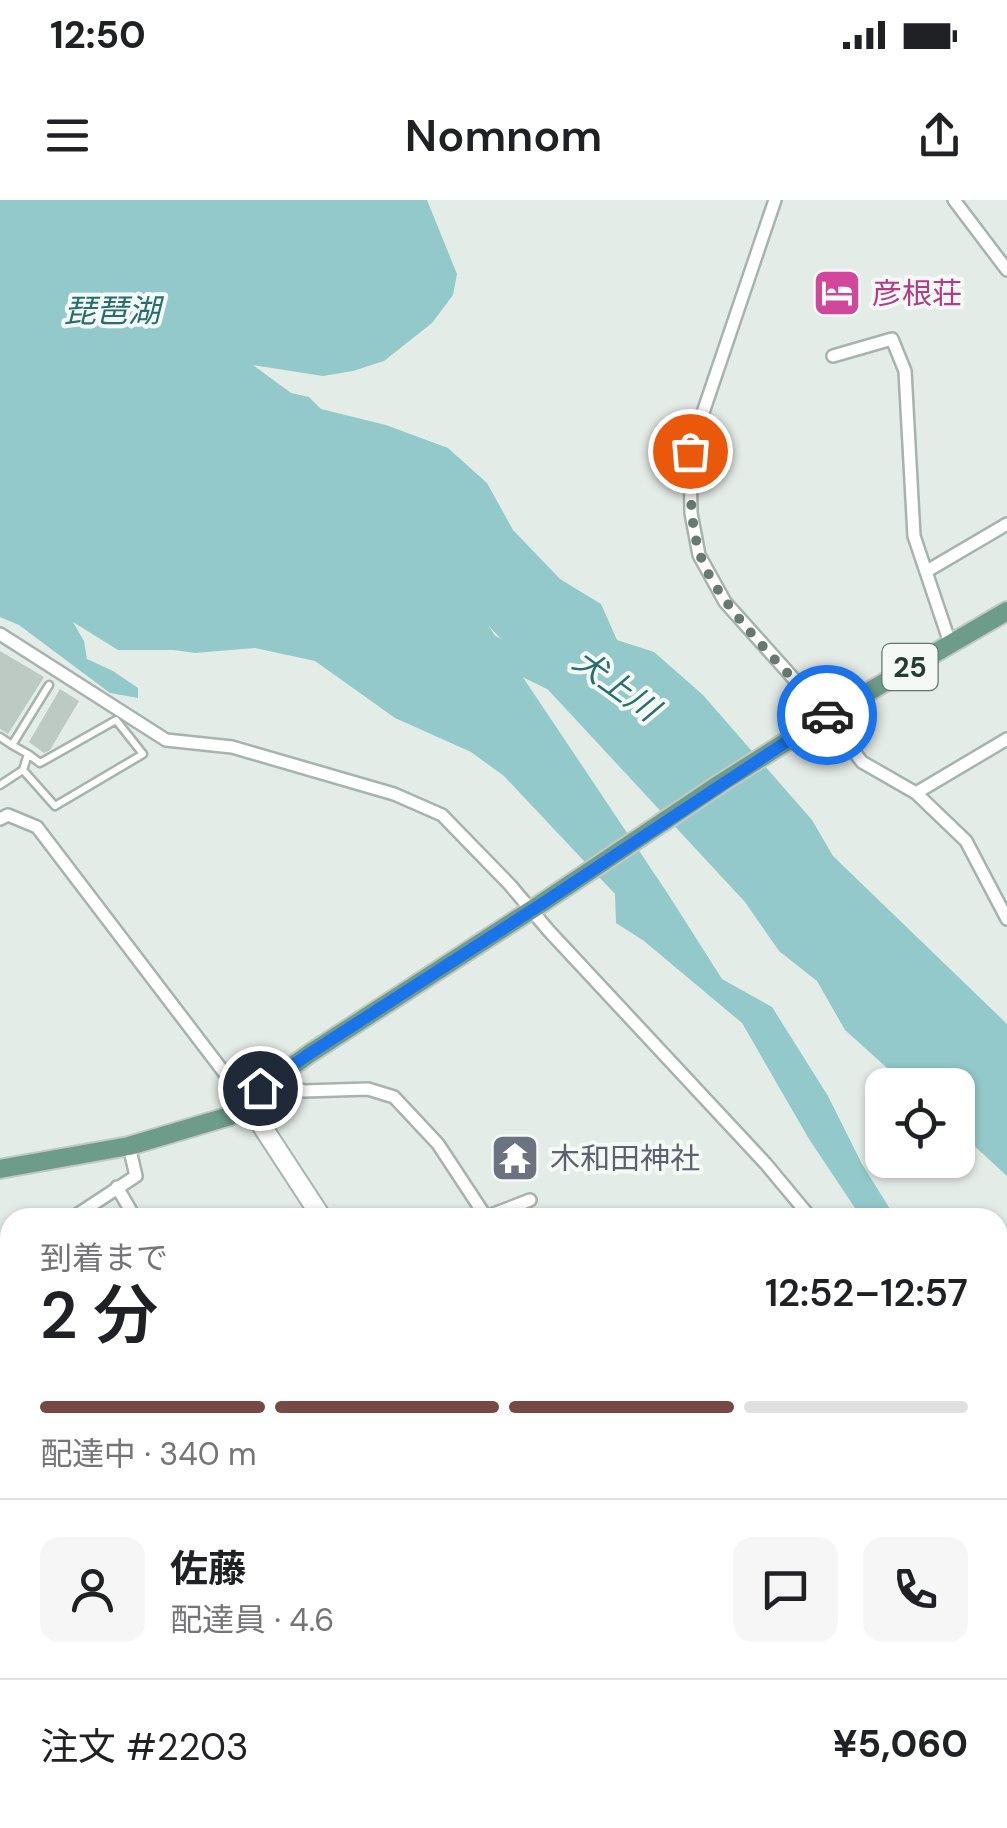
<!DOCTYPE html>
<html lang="ja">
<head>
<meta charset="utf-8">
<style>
  :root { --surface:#fff; --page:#f6f6f6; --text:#202124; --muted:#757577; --line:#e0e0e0; --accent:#774945 }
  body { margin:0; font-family:"DM Sans","Noto Sans JP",sans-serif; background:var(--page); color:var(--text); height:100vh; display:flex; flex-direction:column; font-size:38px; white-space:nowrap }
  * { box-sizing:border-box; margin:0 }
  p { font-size:32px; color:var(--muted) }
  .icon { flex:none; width:55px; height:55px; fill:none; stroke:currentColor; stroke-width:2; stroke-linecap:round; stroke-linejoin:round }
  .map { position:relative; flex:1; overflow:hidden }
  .side { position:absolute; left:0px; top:1008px; width:1008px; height:622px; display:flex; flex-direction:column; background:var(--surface); border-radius:30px 30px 0 0; box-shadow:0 2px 8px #0004 }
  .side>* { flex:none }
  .fabs { position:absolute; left:865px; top:868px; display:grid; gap:20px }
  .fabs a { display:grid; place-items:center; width:110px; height:110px; border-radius:20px; background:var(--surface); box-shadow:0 2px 8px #0004; font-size:50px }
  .pin { position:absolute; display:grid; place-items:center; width:85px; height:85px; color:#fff; margin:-42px; border:5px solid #fff; border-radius:50%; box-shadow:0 2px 10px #0007 }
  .courier { position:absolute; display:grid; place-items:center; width:100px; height:100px; margin:-50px; border:8px solid #1a73e8; border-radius:50%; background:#fff; color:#222; box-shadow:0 2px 12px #0007 }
  .overview em { font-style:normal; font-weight:600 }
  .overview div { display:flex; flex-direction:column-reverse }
  .overview { display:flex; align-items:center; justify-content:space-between; height:170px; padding:0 40px }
  h1 { font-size:65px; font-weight:600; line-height:75px }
  .bar { display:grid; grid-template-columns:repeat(4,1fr); gap:15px 10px; align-content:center; height:120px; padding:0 40px }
  .bar i { height:12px; border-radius:8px; background:var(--line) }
  .bar .on { background:var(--accent) }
  .bar p { grid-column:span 4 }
  .line { display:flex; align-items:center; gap:25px; padding:0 40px; border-top:2px solid var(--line) }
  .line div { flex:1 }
  .round { display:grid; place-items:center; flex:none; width:105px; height:105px; border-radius:20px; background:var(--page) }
  .status { display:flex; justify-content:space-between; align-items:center; height:70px; padding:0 50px; background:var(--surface); direction:ltr }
  .status svg { height:28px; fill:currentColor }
  header { display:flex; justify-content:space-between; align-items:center; height:130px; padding:0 40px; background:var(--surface); font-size:45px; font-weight:600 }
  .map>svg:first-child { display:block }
  .built { fill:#d3dcd6 }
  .water { fill:#93c9ca }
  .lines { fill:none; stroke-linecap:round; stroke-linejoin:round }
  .stream { stroke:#93c9ca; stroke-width:4 }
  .river { stroke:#93c9ca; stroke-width:25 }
  .building { fill:#bdc9c3 }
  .lane-casing { stroke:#a7b3ad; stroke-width:11 }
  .street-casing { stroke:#a7b3ad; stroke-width:16 }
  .secondary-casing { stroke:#a4b6ad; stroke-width:22 }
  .primary-casing { stroke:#c2c8c6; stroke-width:22 }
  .lane { stroke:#fff; stroke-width:6 }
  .street { stroke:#fff; stroke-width:11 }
  .secondary { stroke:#fff; stroke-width:18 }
  .primary { stroke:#6e9c8a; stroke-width:18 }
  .done { stroke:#687972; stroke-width:10; stroke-dasharray:0 18 }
  .route { stroke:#1a73e8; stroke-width:12 }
  .labels { text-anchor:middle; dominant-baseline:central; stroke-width:8; stroke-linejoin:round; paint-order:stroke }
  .shield { fill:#f4f9f6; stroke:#64746e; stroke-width:2.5 }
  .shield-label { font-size:28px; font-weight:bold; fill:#263b33 }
  .hotel-label { font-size:30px; fill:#b23c85; stroke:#f4f9f6; text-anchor:start }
  .worship-label { font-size:30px; fill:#5b616d; stroke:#f4f9f6; text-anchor:start }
  .water-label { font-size:32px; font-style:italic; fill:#276e70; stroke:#f4f9f6 }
</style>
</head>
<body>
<div class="status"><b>12:50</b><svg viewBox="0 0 49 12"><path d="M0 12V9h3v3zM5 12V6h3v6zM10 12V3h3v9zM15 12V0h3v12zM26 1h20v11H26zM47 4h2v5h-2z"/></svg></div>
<header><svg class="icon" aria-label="menu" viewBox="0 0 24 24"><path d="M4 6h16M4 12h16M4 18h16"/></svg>Nomnom<svg class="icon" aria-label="share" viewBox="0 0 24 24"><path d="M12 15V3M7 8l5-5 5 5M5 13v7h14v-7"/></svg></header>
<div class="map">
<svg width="1007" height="1628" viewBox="0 0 1007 1628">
  <rect width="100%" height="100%" fill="#e4ece7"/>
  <path class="built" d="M998,1286L1007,1294V1585L998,1596Z
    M10,1552V1620H977L970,1628H0V1564Z"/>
  <path class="water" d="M0,0H427L457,74L453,95L432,123L384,161L353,171L323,176L253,165L291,193L309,197L321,209L386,225L448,248L487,283L513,330L560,379L601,404L617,440L654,452L703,495L812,620L833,656L1007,824V976L958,931V885H906L845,830L817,781L779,751L745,702L488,425L668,694L722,779L772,807L828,896L862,964L895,1017H861L809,939L742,823L644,741L616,723L615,694L504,576L471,552L395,518L315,461L255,448L195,453L174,450H118L73,422L84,441L87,459L113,471L138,488V498L110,493L19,425L0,417Z
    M998,1175L1007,1187V1241L998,1231Z"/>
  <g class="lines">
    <path class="stream" d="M0,1551L10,1539"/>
    <path class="river" d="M477,441L553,478"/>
  </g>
  <path class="building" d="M0,451L44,477L8,534L0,529Z
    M60,489L79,501L50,550L44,553L29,542Z"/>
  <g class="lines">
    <g class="lane-casing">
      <path id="lane" d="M0,537L12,545
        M23,570L55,606L143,554L116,520L40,563L28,554
        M0,585L23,570L28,554L12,545L49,485
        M998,1425L1007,1440
        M998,1489L1007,1478
        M0,1573L10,1562
        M201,1620L205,1628
        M650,1620L651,1628
        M674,1620L683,1628
        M901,1620L905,1628
        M0,1623L11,1624L18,1628
        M593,1628V1620"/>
    </g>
    <g class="street-casing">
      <path id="street" d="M775,0L690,251L691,313L699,355L725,402L827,516L862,562L916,593L966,641L1007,719
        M954,0L1007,70
        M833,156L892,139L905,171L914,336L950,443
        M927,371L1007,324
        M0,434L166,540L232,547L394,594L442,615L510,685L549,731L766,964L811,1018
        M916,593L1007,539
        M0,619L8,615L37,627L245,900
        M272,880L304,891L368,889L394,897L438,944L486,1017L530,1000
        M117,987L135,1018
        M72,1018L136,976L129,946
        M0,1067L10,1060
        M0,1190L10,1205
        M0,1229L10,1223
        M998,1278L1007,1287
        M0,1317L10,1310
        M0,1401L10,1395"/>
    </g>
    <g class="secondary-casing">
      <path id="secondary" d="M245,900L322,1018
        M0,1469L10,1462
        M0,1530L10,1519
        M998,1621L1007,1609"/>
    </g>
    <g class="primary-casing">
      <path id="primary" d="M0,969L129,946L230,916L245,900L309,854L539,705L721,583L827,516L1007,411"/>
    </g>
    <use href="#lane" class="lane"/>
    <use href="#street" class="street"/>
    <use href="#secondary" class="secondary"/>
    <use href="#primary" class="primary"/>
  </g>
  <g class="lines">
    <path class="done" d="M690,251C691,284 689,318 699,351C713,402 790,474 827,515"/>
    <path class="route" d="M260,888L309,854L540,705L827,515"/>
  </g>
  <defs>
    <g id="hotel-square" transform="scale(2.5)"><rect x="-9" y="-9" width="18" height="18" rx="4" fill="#d1479c" stroke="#f4f9f6"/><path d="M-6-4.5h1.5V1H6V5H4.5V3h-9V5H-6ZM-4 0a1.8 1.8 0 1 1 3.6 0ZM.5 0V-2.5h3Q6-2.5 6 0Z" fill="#fff"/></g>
    <g id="temple-square" transform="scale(2.5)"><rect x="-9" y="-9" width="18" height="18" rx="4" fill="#6b7280" stroke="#f4f9f6"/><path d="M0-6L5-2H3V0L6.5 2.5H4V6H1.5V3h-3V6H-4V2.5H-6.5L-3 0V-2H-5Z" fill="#fff"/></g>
  </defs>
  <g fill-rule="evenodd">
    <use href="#hotel-square" x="837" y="93"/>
    <use href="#temple-square" x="515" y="958"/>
  </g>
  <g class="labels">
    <rect class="shield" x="882.5" y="444" width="55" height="46" rx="8"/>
    <g class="shield-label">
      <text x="910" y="467">25</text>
    </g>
    <g class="hotel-label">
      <text x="872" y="93">彦根荘</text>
    </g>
    <g class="worship-label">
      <text x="550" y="958">木和田神社</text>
    </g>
    <g class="water-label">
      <text x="112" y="111">琵琶湖</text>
      <text transform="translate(616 485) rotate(36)">犬上川</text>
    </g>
  </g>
</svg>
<div class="fabs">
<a><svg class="icon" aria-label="locate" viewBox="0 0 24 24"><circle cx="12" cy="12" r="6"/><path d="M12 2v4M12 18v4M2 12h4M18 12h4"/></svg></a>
</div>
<div class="pin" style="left:690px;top:251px;background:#ea580c"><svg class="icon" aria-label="bag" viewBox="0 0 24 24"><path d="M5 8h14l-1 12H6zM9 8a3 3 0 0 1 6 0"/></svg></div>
<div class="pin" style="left:260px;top:888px;background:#1f2937"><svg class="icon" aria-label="home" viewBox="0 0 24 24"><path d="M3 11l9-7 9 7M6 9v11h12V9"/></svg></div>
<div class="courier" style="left:827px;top:515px"><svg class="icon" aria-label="car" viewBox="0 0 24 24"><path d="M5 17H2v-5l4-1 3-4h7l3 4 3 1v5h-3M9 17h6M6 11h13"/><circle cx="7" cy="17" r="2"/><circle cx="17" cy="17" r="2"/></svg></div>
<section class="side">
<div class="overview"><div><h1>2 分</h1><p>到着まで</p></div><em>12:52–12:57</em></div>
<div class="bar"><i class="on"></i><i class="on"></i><i class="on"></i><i></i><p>配達中 · 340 m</p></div>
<div class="line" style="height:180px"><a class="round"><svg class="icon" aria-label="person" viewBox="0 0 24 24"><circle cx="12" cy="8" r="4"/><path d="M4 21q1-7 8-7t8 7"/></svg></a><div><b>佐藤</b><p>配達員 · 4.6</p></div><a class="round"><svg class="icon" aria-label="chat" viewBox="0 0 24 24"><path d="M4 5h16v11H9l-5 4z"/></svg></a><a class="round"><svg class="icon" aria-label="phone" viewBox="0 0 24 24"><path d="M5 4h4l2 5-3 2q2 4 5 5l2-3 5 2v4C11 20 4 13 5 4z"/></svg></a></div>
<div class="line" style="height:130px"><div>注文 #2203</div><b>¥5,060</b></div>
</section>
</div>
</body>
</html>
